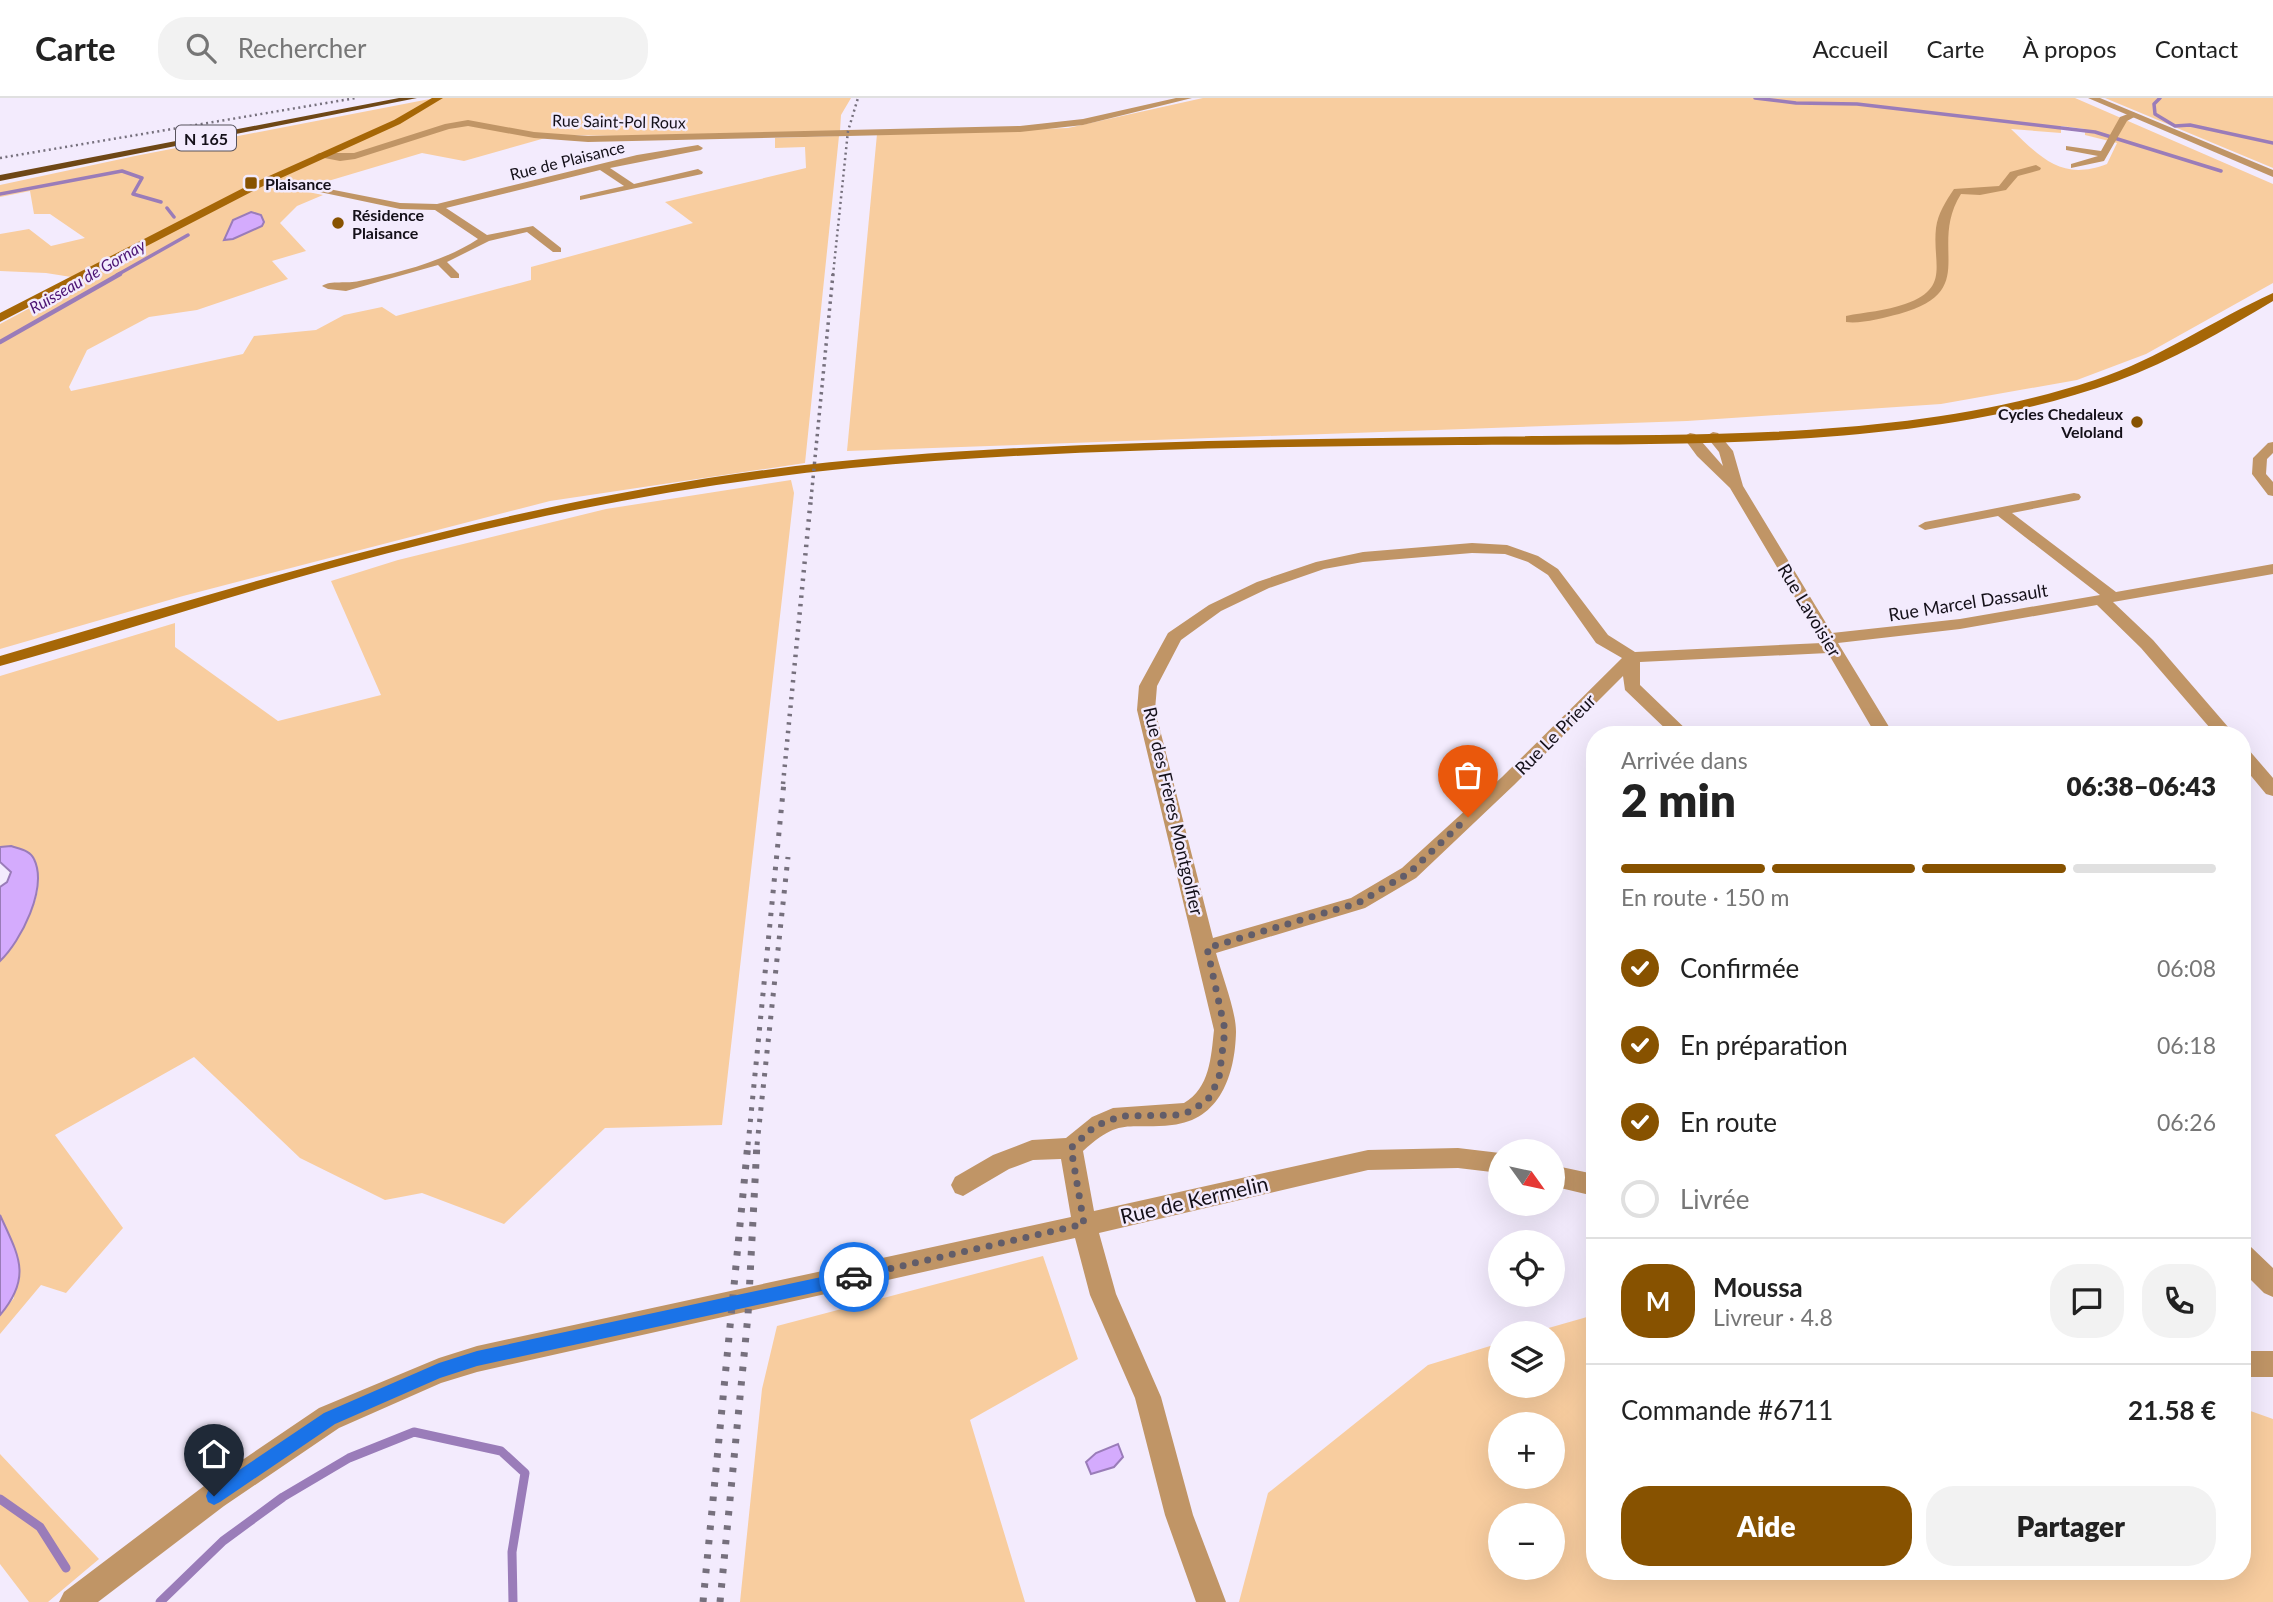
<!DOCTYPE html>
<html lang="fr">
<head>
<meta charset="utf-8">
<style>
  :root { --surface:#fff; --page:#f2f2f2; --text:#222; --muted:#767676; --line:#e0e0e0; --accent:#875200 }
  body { margin:0; font-family:Lato,sans-serif; background:var(--page); color:var(--text); height:100vh; display:flex; flex-direction:column; font-size:26px; white-space:nowrap }
  * { box-sizing:border-box; margin:0 }
  p { font-size:23px; color:var(--muted) }
  .icon { flex:none; width:38px; height:38px; fill:none; stroke:currentColor; stroke-width:2; stroke-linecap:round; stroke-linejoin:round }
  .map { position:relative; flex:1; overflow:hidden }
  .panel { position:absolute; left:1586px; top:628px; width:665px; height:854px; display:flex; flex-direction:column; background:var(--surface); border-radius:28px; box-shadow:0 7px 28px #0002 }
  .panel>* { flex:none }
  .needle { width:46px; rotate:123deg }
  .buttons { position:absolute; left:1488px; top:1041px; display:grid; gap:14px }
  .buttons a { display:grid; place-items:center; width:77px; height:77px; border-radius:50%; background:var(--surface); box-shadow:0 7px 28px #0002; font-size:35px }
  .pin { position:absolute; display:grid; place-items:center; width:60px; height:60px; color:#fff; margin:-72px -30px; border-radius:50% 50% 50% 0; rotate:-45deg; box-shadow:0 0 7px #0007 }
  .pin .icon { rotate:45deg }
  .courier { position:absolute; display:grid; place-items:center; width:70px; height:70px; margin:-35px; border:5px solid #1a73e8; border-radius:50%; background:#fff; color:#222; box-shadow:0 2px 9px #0007 }
  .overview em { font-style:normal; font-weight:800 }
  .overview div { display:flex; flex-direction:column-reverse }
  .overview { display:flex; align-items:center; justify-content:space-between; height:119px; padding:0 35px }
  h1 { font-size:46px; font-weight:800; line-height:52px }
  .bar { display:grid; grid-template-columns:repeat(4,1fr); gap:10px 7px; align-content:center; height:84px; padding:0 35px }
  .bar i { height:9px; border-radius:5px; background:var(--line) }
  .bar .active { background:var(--accent) }
  .bar p { grid-column:span 4 }
  .line { display:flex; align-items:center; gap:18px; padding:0 35px; border-top:2px solid var(--line) }
  .line div { flex:1 }
  .round { display:grid; place-items:center; flex:none; width:74px; height:74px; border-radius:28px; background:var(--page) }
  ol { padding:0 35px; list-style:none }
  li { display:flex; align-items:center; gap:21px; height:77px }
  li p { margin-inline-start:auto }
  li .icon { padding:7px; border-radius:50%; background:var(--accent); color:#fff; stroke-width:4 }
  li:last-child { color:var(--muted) }
  li i { width:38px; height:38px; border:4px solid var(--line); border-radius:50% }
  .cta { display:flex; gap:14px; margin-top:auto; padding:14px 35px }
  .cta a { flex:1; height:80px; border-radius:28px; background:var(--accent); color:#fff; font-size:28px; font-weight:800; line-height:80px; text-align:center }
  .cta a+a { background:var(--page); color:var(--text) }
  header { display:flex; align-items:center; gap:42px; box-sizing:border-box; height:98px; padding:0 35px; background:var(--surface); border-bottom:2px solid var(--line) }
  header strong { font-size:33px }
  nav { display:flex; gap:38px; margin-inline-start:auto; font-size:24px }
  .search { width:490px; height:63px; background:var(--page); display:flex; align-items:center; gap:18px; box-sizing:border-box; padding:0 24px; border-radius:28px; color:var(--muted); font-size:26px }
  .map>svg:first-child { display:block }
  .green { fill:#f8cd9f; fill-rule:evenodd }
  .water { fill:#d4abfd; stroke:#9a7cb9; stroke-width:2 }
  .lines { fill:none; stroke-linecap:round; stroke-linejoin:round }
  .stream-far2 { stroke:#9a7cb9; stroke-width:3.5 }
  .stream-far1 { stroke:#9a7cb9; stroke-width:4.5 }
  .stream { stroke:#9a7cb9; stroke-width:9 }
  .minor { fill:#c09566; fill-rule:evenodd }
  .tertiary { fill:#c09566; fill-rule:evenodd }
  .secondary { fill:#a66707; fill-rule:evenodd }
  .trunk { fill:#6e4716; fill-rule:evenodd }
  .rail-far4 { stroke:#76707d; stroke-width:2.5; stroke-dasharray:2 3.5; stroke-linecap:butt }
  .rail-far3 { stroke:#76707d; stroke-width:3.5; stroke-dasharray:2.5 4.5; stroke-linecap:butt }
  .rail-far2 { stroke:#76707d; stroke-width:4.5; stroke-dasharray:2.5 6; stroke-linecap:butt }
  .rail-far1 { stroke:#76707d; stroke-width:5; stroke-dasharray:3.5 8; stroke-linecap:butt }
  .rail { stroke:#76707d; stroke-width:7; stroke-dasharray:4.5 10; stroke-linecap:butt }
  .route { fill:#1a73e8 }
  .done { stroke:#625d69; stroke-width:7; stroke-dasharray:0 12.6 }
  .poi-dot { fill:#875200; stroke:#f3ebfd; stroke-width:2.5 }
  .labels { text-anchor:middle; dominant-baseline:central; stroke-width:5; stroke-linejoin:round; paint-order:stroke }
  .far-street-label { font-size:16px; fill:#141019; stroke:#f3ebfd }
  .shield { fill:#f3ebfd; stroke:#57525d; stroke-width:2 }
  .shield-label { font-size:16px; font-weight:bold; fill:#141019 }
  .far-poi-label { font-size:16px; font-weight:bold; fill:#141019; stroke:#f3ebfd; text-anchor:start }
  .far-water-label { font-size:16px; font-style:italic; fill:#4b1372; stroke:#f3ebfd }
  .street-label { font-size:18px; fill:#141019; stroke:#f3ebfd }
  .near-street-label { font-size:21px; fill:#141019; stroke:#f3ebfd }
</style>
</head>
<body>
<header>
<strong>Carte</strong>
<div class="search"><svg class="icon" aria-label="search" viewBox="0 0 24 24"><circle cx="10" cy="10" r="6"/><path d="M15 15l6 6"/></svg>Rechercher</div>
<nav><a>Accueil</a><a>Carte</a><a>À propos</a><a>Contact</a></nav>
</header>
<div class="map">
<svg width="2273" height="1504" viewBox="0 0 2273 1504">
  <rect width="100%" height="100%" fill="#f3ebfd"/>
  <path class="green" d="M435,0H851L841,17L840,33L618,38L556,37L464,63L422,55L298,92L323,97L297,108L280,125L306,153L272,163L288,181L197,212L149,219L87,252L69,289L71,293L243,256L254,238L316,232L344,217L382,209L396,218L531,182V169L693,125L665,104L806,70L805,49L775,50V40L839,38L805,365L550,403L183,498L0,551V226L84,181L46,175L0,173V136L29,131L51,148L85,140L50,116H34L30,93L0,99V87L135,58Z
    M1203,0H2075L2273,86V185L2146,256L2077,282L1941,306L1687,323L847,353L877,36L1068,30ZM2061,28L2085,31V37L2117,45L2107,66C2062,83 2042,61 2011,31L2061,35Z
    M2105,0H2273V70Z
    M791,382L794,395L722,1027L605,1030L504,1126L422,1095L385,1102L300,1060L194,959L55,1037L123,1130L66,1195L41,1187L0,1236V1217L14,1200L0,1117V863C14,849 41,804 38,783C36,772 18,757 11,748L0,749V578L175,525V549L278,623L381,597L331,483L398,462L606,411Z
    M1043,1158L1078,1261L970,1322L1025,1504H740L762,1291L777,1228Z
    M1594,1217V1474H2242V1310L2273,1321V1504H1239L1268,1395L1428,1267L1500,1245V1288H1552V1236L1531,1235ZM1500,1326H1552V1379H1500ZM1500,1418H1552V1470H1500Z
    M0,1356L99,1461L48,1504H29L0,1466Z"/>
  <path class="water" d="M251,114L261,117L264,124L262,128L233,141L224,142L233,122Z
    M11,748C19,751 30,752 34,761C48,790 21,843 0,863V789L7,784L11,774L0,764V749Z
    M0,1117C18,1157 33,1178 0,1217Z
    M1118,1346L1123,1359L1114,1369L1091,1376L1086,1364L1096,1355Z"/>
  <g class="lines">
    <path class="stream-far2" d="M1755,0L1796,5L1857,6L2095,34L2221,73
      M2160,0L2154,6L2155,16L2175,28L2190,27L2273,45
      M0,96L122,73L142,80L133,96L161,104
      M167,110L174,119
      M117,177L188,137"/>
    <path class="stream-far1" d="M0,244L120,176"/>
    <path class="stream" d="M0,1401L40,1429L66,1470
      M160,1504L223,1443L283,1399L349,1360L414,1334L501,1353L525,1375L512,1454L513,1504"/>
    <path class="minor" d="M1176,0H1192L1083,27L1020,34L588,44L534,40L468,28L449,31L355,61L340,63L314,58L319,55H354L445,26L468,22L534,34L588,38L1020,28L1083,21Z
      M2133,14L2138,17L2127,23L2104,63L2071,70V66L2098,58L2066,52V48L2101,53L2120,19Z
      M698,47L703,50L701,52L610,70L634,86L698,71L703,74L702,76L580,102V98L624,88L600,72L446,110L487,137L533,128L561,150V154H553L527,134L489,143L447,164L459,176V180H451L438,167L346,193L328,191L322,188C330,182 348,186 359,183C398,175 445,163 478,141L435,112L400,111L263,82L268,79L400,105L437,106L637,57Z
      M2036,67L2041,70L2040,72L2018,78L2006,92L1980,97L1961,96C1927,150 1982,193 1899,216C1883,220 1861,226 1846,224V218C1865,214 1886,213 1905,206C1951,190 1932,166 1936,130C1938,115 1946,103 1954,91L1999,88L2010,74Z
      M1713,334L1718,335L1733,353L1743,388L1832,535L1960,521L2100,497L1998,418L1925,432L1918,428L1925,424L2074,395L2079,396L2081,399L2079,402L2012,415L2116,494L2273,466V476L2113,504L2153,542L2235,637H2216L2141,550L2097,507L1960,531L1838,545L1894,637H1876L1828,555L1640,564V587L1692,637H1672L1625,592L1623,578L1514,687L1416,780L1365,810L1216,855C1222,878 1236,912 1236,934C1235,977 1220,1022 1172,1027C1128,1032 1121,1018 1083,1053L1094,1113L1368,1052L1458,1050L1500,1055V1075L1458,1070L1368,1072L1099,1135L1116,1196L1161,1299L1193,1417L1226,1504H1196L1165,1417L1135,1300L1090,1197L1075,1140L477,1274L441,1285L339,1330L224,1408L98,1504H59L64,1494L204,1388L319,1310L439,1260L477,1248L1071,1119L1061,1061L1033,1062L1009,1071L963,1098L955,1095L951,1087L955,1079L993,1057L1032,1042L1066,1040L1092,1019L1113,1010L1184,1005C1210,990 1211,959 1214,932L1137,612L1139,588L1168,535L1209,507L1257,484L1316,464L1363,454L1472,445L1507,447L1538,458L1558,471L1608,537L1635,554L1822,545L1730,390L1697,358L1683,339L1690,335L1695,336L1723,368L1719,354L1706,338ZM1472,455L1505,456L1528,464L1548,477L1596,545L1622,560L1502,679L1402,770L1351,800L1213,840L1155,612L1157,588L1181,542L1221,513L1269,490L1324,471L1363,464Z
      M2273,344V355L2267,361L2266,376L2273,384V398L2268,397L2252,376L2253,360L2268,345Z
      M2242,649L2248,651L2273,680V698L2266,696L2242,667Z
      M1552,1067L1594,1076V1098L1552,1088Z
      M2242,1146L2251,1149L2273,1170V1199L2264,1195L2242,1173Z
      M2242,1253H2273V1279H2242Z"/>
    <path class="tertiary" d="M2088,0H2100L2273,72V79Z"/>
    <path class="secondary" d="M432,0H443L400,26L259,90L0,224V215L251,86L394,22Z
      M2273,195V203C2223,233 2172,263 2117,283C1921,355 1665,345 1458,347C1256,349 1053,351 851,370C681,387 513,421 347,466C231,497 116,536 0,568V558C300,469 584,382 898,358C1112,341 1326,341 1540,338C1724,336 1918,340 2095,282C2159,261 2213,222 2273,195Z"/>
    <path class="trunk" d="M399,0H417L0,83V77Z"/>
    <path class="rail-far4" d="M0,60L356,0
      M833,177L848,33L858,0"/>
    <path class="rail-far3" d="M811,401L833,176"/>
    <path class="rail-far2" d="M783,686L811,399"/>
    <path class="rail-far1" d="M748,1047L784,684
      M757,1047L788,759"/>
    <path class="rail" d="M703,1504L748,1045
      M720,1504L748,1217L757,1045"/>
  </g>
  <path class="route" d="M854,1172L859,1174L861,1179L859,1184L854,1186L477,1268L440,1280L335,1326L220,1404L214,1407L208,1404L206,1398L208,1393L324,1315L439,1265L477,1253Z"/>
  <g class="lines">
    <path class="done" d="M854,1179L1084,1126L1071,1050L1095,1028L1121,1018L1176,1017L1192,1013L1210,999L1219,980L1225,932L1207,850L1358,805L1409,775L1468,719"/>
  </g>
  <g class="poi-dot">
    <rect x="244" y="78" width="14" height="14" rx="3.5"/>
    <circle cx="338" cy="125" r="7"/>
    <circle cx="2137" cy="324" r="7"/>
  </g>
  <g class="labels">
    <g class="far-street-label">
      <text transform="translate(619 23) rotate(1)">Rue Saint-Pol Roux</text>
      <text transform="translate(567 62) rotate(-14)">Rue de Plaisance</text>
    </g>
    <rect class="shield" x="176" y="27.5" width="60" height="25" rx="5"/>
    <g class="shield-label">
      <text x="206" y="40">N 165</text>
    </g>
    <g class="far-poi-label">
      <text x="265" y="85">Plaisance</text>
      <text x="352" y="116">Résidence<tspan x="352" dy="18">Plaisance</tspan></text>
      <text x="2123" y="315" text-anchor="end">Cycles Chedaleux<tspan x="2123" dy="18">Veloland</tspan></text>
    </g>
    <g class="far-water-label">
      <text transform="translate(87 178) rotate(-30)">Ruisseau de Gornay</text>
    </g>
    <g class="street-label">
      <text transform="translate(1968 504) rotate(-9)">Rue Marcel Dassault</text>
      <text transform="translate(1810 512) rotate(59)">Rue Lavoisier</text>
      <text transform="translate(1555 636) rotate(-45)">Rue Le Prieur</text>
      <text transform="translate(1174 713) rotate(77)">Rue des Frères Montgolfier</text>
    </g>
    <g class="near-street-label">
      <text transform="translate(1194 1101) rotate(-13)">Rue de Kermelin</text>
    </g>
  </g>
</svg>
<div class="buttons">
<a><svg class="needle" viewBox="-14 -14 28 28"><path d="M0-13l5 13h-10z" fill="#e53935"/><path d="M0 13l5-13h-10z" fill="#767676"/></svg></a>
<a><svg class="icon" aria-label="locate" viewBox="0 0 24 24"><circle cx="12" cy="12" r="6"/><path d="M12 2v4M12 18v4M2 12h4M18 12h4"/></svg></a>
<a><svg class="icon" aria-label="layers" viewBox="0 0 24 24"><path d="M12 4l9 5-9 5-9-5zM3 14l9 5 9-5"/></svg></a>
<a>+</a>
<a>−</a>
</div>
<div class="pin" style="left:1468px;top:719px;background:#ea580c"><svg class="icon" aria-label="bag" viewBox="0 0 24 24"><path d="M5 8h14l-1 12H6zM9 8a3 3 0 0 1 6 0"/></svg></div>
<div class="pin" style="left:214px;top:1398px;background:#1f2937"><svg class="icon" aria-label="home" viewBox="0 0 24 24"><path d="M3 11l9-7 9 7M6 9v11h12V9"/></svg></div>
<div class="courier" style="left:854px;top:1179px"><svg class="icon" aria-label="car" viewBox="0 0 24 24"><path d="M5 17H2v-5l4-1 3-4h7l3 4 3 1v5h-3M9 17h6M6 11h13"/><circle cx="7" cy="17" r="2"/><circle cx="17" cy="17" r="2"/></svg></div>
<section class="panel">
<div class="overview"><div><h1>2 min</h1><p>Arrivée dans</p></div><em>06:38–06:43</em></div>
<div class="bar"><i class="active"></i><i class="active"></i><i class="active"></i><i></i><p>En route · 150 m</p></div>
<ol>
<li><svg class="icon" aria-label="check" viewBox="0 0 24 24"><path d="M5 12l5 5 9-10"/></svg>Confirmée<p>06:08</p></li>
<li><svg class="icon" aria-label="check" viewBox="0 0 24 24"><path d="M5 12l5 5 9-10"/></svg>En préparation<p>06:18</p></li>
<li><svg class="icon" aria-label="check" viewBox="0 0 24 24"><path d="M5 12l5 5 9-10"/></svg>En route<p>06:26</p></li>
<li><i></i>Livrée</li>
</ol>
<div class="line" style="height:126px"><b class="round" style="background:var(--accent);color:#fff">M</b><div><b>Moussa</b><p>Livreur · 4.8</p></div><a class="round"><svg class="icon" aria-label="chat" viewBox="0 0 24 24"><path d="M4 5h16v11H9l-5 4z"/></svg></a><a class="round"><svg class="icon" aria-label="phone" viewBox="0 0 24 24"><path d="M5 4h4l2 5-3 2q2 4 5 5l2-3 5 2v4C11 20 4 13 5 4z"/></svg></a></div>
<div class="line" style="height:91px"><div>Commande #6711</div><b>21.58 €</b></div>
<div class="cta"><a>Aide</a><a>Partager</a></div>
</section>
</div>
</body>
</html>
